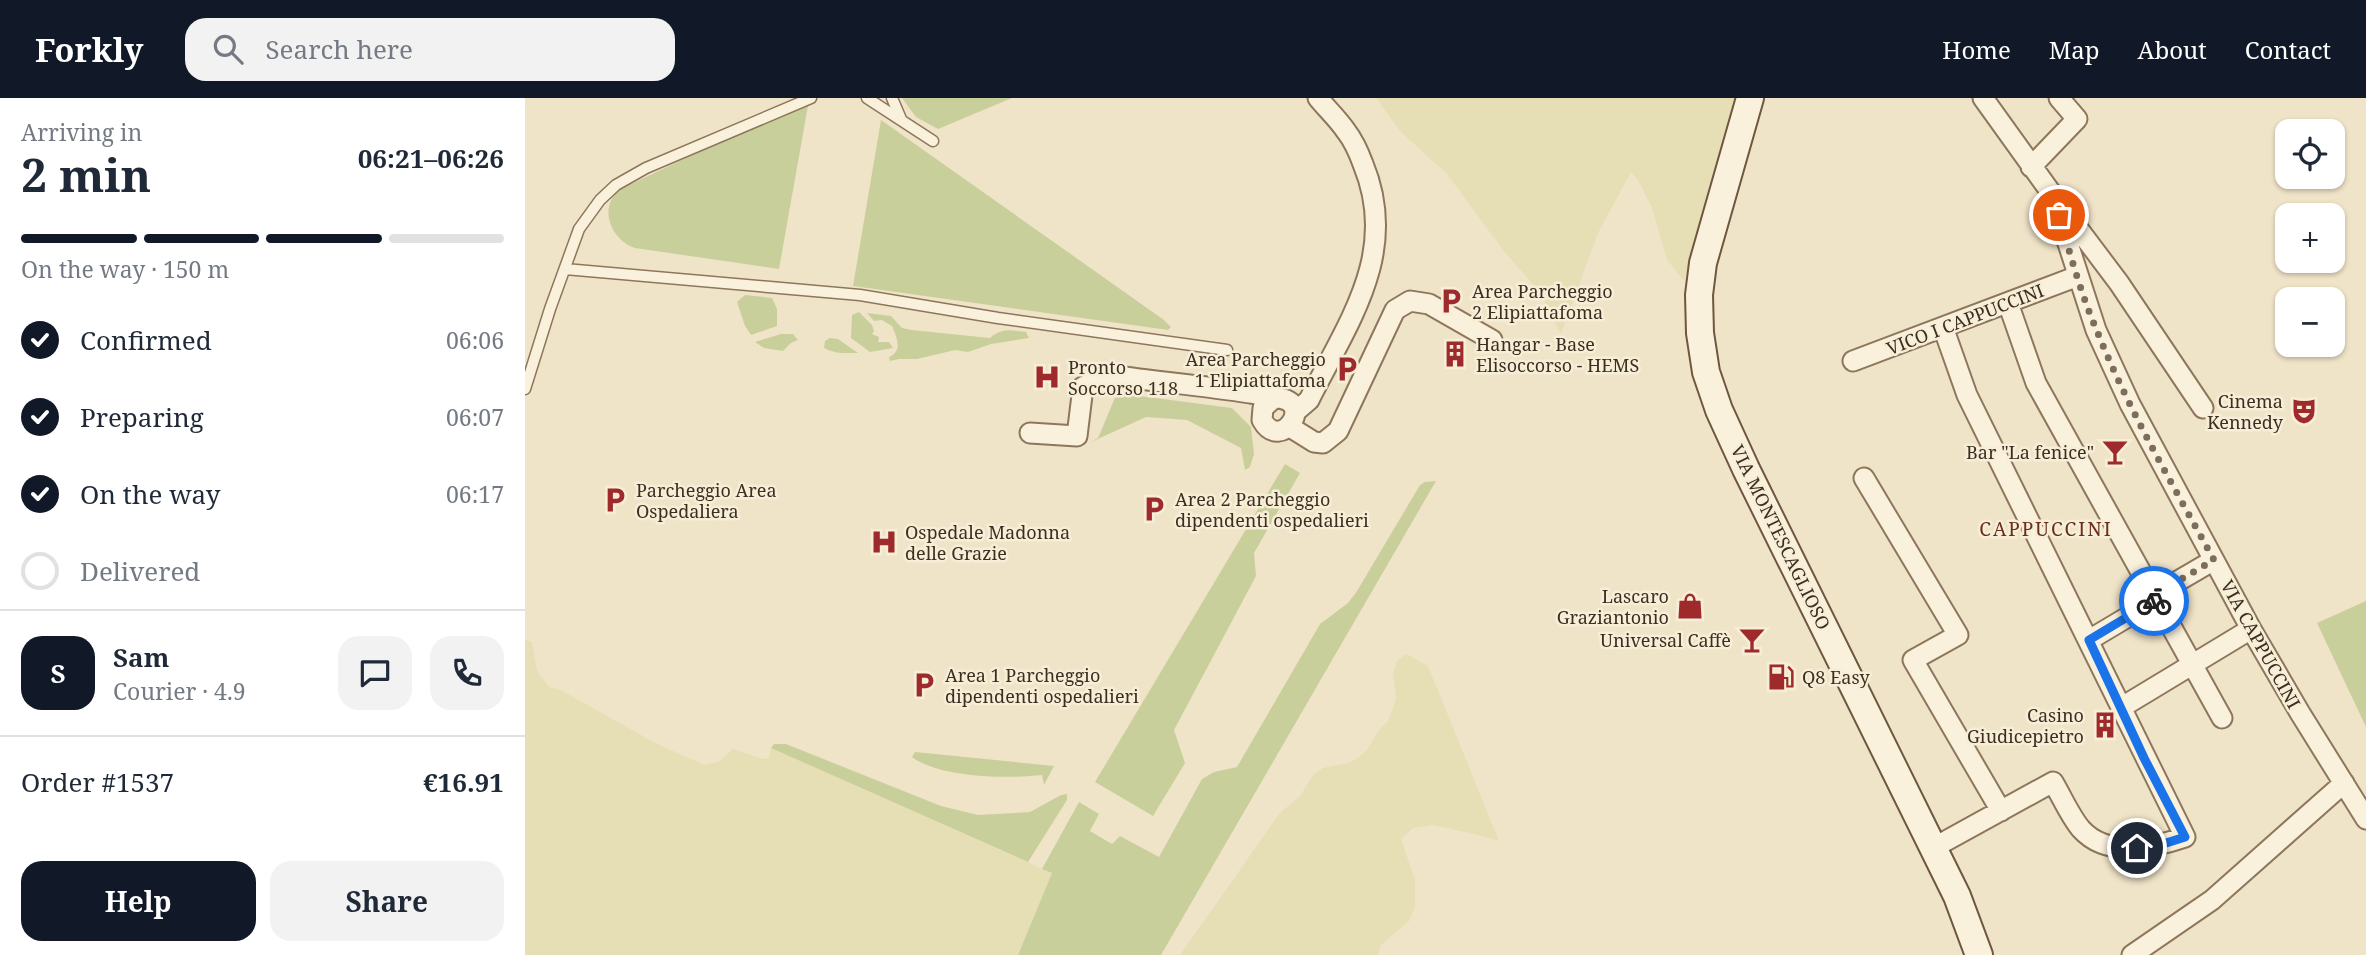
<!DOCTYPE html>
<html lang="en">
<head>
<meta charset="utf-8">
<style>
  :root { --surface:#fff; --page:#f2f2f3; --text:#1f2937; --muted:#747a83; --line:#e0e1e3; --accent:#111827 }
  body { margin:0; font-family:"Noto Serif",serif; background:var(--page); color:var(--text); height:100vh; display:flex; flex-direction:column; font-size:26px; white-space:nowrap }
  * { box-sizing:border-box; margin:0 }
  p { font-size:23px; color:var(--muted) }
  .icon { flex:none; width:38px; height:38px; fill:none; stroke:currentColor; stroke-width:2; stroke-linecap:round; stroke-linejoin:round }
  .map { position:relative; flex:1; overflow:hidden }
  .panel { display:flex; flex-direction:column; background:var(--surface); width:525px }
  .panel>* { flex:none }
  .fabs { position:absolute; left:1750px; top:21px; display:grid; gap:14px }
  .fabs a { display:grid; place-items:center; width:70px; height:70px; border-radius:14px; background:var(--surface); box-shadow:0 2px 5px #0004; font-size:35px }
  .pin { position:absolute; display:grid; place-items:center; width:60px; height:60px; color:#fff; margin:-30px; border:4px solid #fff; border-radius:50%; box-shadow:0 2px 7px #0007 }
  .courier { position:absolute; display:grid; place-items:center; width:70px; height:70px; margin:-35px; border:5px solid #1a73e8; border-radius:50%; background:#fff; color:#222; box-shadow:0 2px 9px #0007 }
  .overview em { font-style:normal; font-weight:700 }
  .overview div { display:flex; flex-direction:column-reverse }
  .overview { display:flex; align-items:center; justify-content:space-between; height:119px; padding:0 21px }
  h1 { font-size:46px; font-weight:700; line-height:52px }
  .bar { display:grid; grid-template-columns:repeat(4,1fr); gap:10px 7px; align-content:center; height:84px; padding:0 21px }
  .bar i { height:9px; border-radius:5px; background:var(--line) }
  .bar .active { background:var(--accent) }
  .bar p { grid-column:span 4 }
  .line { display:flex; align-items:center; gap:18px; padding:0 21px; border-top:2px solid var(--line) }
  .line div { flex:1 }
  .round { display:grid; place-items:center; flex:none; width:74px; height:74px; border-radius:21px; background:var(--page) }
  ol { padding:0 21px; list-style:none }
  li { display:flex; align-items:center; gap:21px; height:77px }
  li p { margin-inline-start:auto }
  li .icon { padding:7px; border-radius:50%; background:var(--accent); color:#fff; stroke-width:4 }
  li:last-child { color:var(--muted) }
  li i { width:38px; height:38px; border:4px solid var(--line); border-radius:50% }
  .primary-button { display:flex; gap:14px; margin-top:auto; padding:14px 21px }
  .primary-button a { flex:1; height:80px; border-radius:21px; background:var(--accent); color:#fff; font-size:28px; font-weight:700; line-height:80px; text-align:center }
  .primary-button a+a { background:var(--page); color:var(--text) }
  header { display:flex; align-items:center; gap:42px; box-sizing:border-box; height:98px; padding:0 35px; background:var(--accent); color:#fff }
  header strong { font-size:33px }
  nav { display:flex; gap:38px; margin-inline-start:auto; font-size:24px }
  .search { width:490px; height:63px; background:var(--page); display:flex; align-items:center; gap:18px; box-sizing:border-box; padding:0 24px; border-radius:21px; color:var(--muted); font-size:26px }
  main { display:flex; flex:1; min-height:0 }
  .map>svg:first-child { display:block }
  .farmland { fill:#e6deb5 }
  .green { fill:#c9cf9b }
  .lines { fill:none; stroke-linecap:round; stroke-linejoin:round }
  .service-casing { stroke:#8d765c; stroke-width:13 }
  .minor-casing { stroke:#8d765c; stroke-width:23 }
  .secondary-casing { stroke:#6f573f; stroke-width:30 }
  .service { stroke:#faf1dc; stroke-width:10 }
  .minor { stroke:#faf1dc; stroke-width:19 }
  .secondary { stroke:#faf1dc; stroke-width:26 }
  .done { stroke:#7c6e5b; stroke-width:7; stroke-dasharray:0 12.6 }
  .route { stroke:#1a73e8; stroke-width:9 }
  .labels { text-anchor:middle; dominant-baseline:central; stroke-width:5; stroke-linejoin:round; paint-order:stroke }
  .poi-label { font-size:18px; fill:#3d2e20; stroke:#f7eed8; text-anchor:start }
  .street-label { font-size:18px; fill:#3d2e20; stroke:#f7eed8 }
  .neighbourhood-label { font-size:19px; letter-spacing:2px; fill:#6b2e1e; stroke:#f7eed8 }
</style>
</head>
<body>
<header>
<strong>Forkly</strong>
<div class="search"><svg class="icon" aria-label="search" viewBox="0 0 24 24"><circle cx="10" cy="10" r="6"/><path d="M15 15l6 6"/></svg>Search here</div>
<nav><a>Home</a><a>Map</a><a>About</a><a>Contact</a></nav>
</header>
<main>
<section class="panel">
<div class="overview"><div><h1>2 min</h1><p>Arriving in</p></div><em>06:21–06:26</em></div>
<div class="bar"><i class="active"></i><i class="active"></i><i class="active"></i><i></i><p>On the way · 150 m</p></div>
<ol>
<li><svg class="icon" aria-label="check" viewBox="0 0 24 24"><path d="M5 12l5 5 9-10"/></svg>Confirmed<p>06:06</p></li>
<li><svg class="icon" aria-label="check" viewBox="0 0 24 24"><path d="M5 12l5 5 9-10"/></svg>Preparing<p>06:07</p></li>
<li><svg class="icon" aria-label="check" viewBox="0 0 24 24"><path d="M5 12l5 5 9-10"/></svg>On the way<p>06:17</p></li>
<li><i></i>Delivered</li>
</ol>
<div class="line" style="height:126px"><b class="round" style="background:var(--accent);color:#fff">S</b><div><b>Sam</b><p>Courier · 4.9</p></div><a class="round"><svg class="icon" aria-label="chat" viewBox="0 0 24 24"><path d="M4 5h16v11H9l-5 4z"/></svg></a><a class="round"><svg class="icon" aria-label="phone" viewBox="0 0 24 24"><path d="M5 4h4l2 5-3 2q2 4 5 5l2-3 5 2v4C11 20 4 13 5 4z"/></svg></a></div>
<div class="line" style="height:91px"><div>Order #1537</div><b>€16.91</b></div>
<div class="primary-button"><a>Help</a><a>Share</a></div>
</section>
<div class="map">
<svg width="1841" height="857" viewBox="0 0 1841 857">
  <rect width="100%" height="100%" fill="#f0e4c8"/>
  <path class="farmland" d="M851,0H1210L1159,183L1142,162L1127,110L1113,82L1106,74L1073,135L1036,236L1014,193L978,152L922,76L876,34Z
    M0,541L7,544L12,573L24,589L36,592L132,646L180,667L193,664L208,651L238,661L244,660L246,650L527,775L493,857H0Z
    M881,556L903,568L974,743L949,736L908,727L888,730L876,741L890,782V809L884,823L856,847L853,857H655L755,715L775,698L788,677L798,670L823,665L833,660L842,652L854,632L863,623L868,611L871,599L868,575L872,563Z"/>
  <path class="green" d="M377,0H487L413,31L391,19Z
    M284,2L254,171L110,150C88,143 74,114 91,95C94,91 101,88 106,86Z
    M356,22L639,222L646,229L643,232L328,188Z
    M220,197L247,200L252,211V228L226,237L220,228L212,204Z
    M334,214L347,227L349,233L347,236L354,239L353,244H364L368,250L345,254L326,240L327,217Z
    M342,215L366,218L377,230L387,232L465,240C477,230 486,232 501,234L504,240L466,246L443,254L430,252L392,261H374L365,263L364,259C378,253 372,240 367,228L357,222L349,223Z
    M256,236H268L273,242L266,245L258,253L239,250L230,244Z
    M305,240L313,241L333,255C320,255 310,256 299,250L300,243Z
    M592,295L707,310L726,329L729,356L725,369L720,372L716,350L662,322L621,319L564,345L573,340Z
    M760,366L775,375L729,455L731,478L649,632L660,665L628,718L570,684Z
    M911,383L636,857H493L527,775L517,771L554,704L574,716L565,733L587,746L595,738L634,759L677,681L689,674L712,669L795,526L823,505L832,493L895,387L900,384Z
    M1841,503V629L1792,525Z
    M249,646H261L416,708L453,717L505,714L536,697L542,696V702L503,764L246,650Z
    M390,654L529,668L519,687L517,677C483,681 415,680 387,659Z"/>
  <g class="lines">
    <g class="service-casing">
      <path id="service" d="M342,0L408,43
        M367,0L376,21
        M40,171L335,197L473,220L702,252
        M0,291L25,211L54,131L75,102L91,87L121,70L286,0"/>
    </g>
    <g class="minor-casing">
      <path id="minor" d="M1458,0L1527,96L1571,232L1605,306L1726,531L1775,615L1841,721
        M1506,69L1552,21L1534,0
        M1536,108L1594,185L1678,310
        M1483,205L1511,285L1697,620
        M1328,263L1553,178
        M770,314L784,302C823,224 875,155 838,66C834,55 828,42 821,33C813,21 802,11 793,0
        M765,329L789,344L798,345L813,333L870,212L885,203L904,206L967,242
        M505,335L552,338L558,289L575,280L591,278C635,284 681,288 725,295C734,296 742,299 751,300C792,302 756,356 737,322L738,310L749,300
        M1339,380L1433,537L1388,562L1476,713
        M1629,497L1689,462
        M1564,542L1631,502
        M1597,609L1726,531
        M1408,750L1528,684C1537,699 1545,718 1556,731C1582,760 1628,750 1660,739L1442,297L1418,229
        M1607,857L1687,802L1819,685"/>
    </g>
    <g class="secondary-casing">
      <path id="secondary" d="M1225,0L1178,165L1174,197L1175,235L1181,274L1194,312L1221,371L1432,798L1454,857"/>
    </g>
    <use href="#service" class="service"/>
    <use href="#minor" class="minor"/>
    <use href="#secondary" class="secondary"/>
  </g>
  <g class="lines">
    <path class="done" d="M1534,117C1545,156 1556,196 1572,233C1604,313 1648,387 1689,462L1629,497L1631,502L1629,503"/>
    <path class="route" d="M1612,750L1638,746L1660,739L1619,660L1564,542L1629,503"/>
  </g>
  <defs>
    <g id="parking-bare" transform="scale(2.1)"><path d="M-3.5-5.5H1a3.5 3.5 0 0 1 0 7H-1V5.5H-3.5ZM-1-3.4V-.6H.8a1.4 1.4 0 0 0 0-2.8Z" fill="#9e2a2b" stroke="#f7eed8" stroke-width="2.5" paint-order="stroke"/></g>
    <g id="building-bare" transform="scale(2.1)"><path d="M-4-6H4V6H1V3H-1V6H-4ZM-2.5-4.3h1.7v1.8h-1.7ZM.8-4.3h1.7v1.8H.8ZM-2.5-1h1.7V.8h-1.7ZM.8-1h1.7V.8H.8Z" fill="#9e2a2b" stroke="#f7eed8" stroke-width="2.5" paint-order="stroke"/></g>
    <g id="hospital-bare" transform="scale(2.1)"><path d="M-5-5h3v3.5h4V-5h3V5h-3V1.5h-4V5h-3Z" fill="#9e2a2b" stroke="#f7eed8" stroke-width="2.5" paint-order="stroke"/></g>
    <g id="theatre-bare" transform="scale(2.1)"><path d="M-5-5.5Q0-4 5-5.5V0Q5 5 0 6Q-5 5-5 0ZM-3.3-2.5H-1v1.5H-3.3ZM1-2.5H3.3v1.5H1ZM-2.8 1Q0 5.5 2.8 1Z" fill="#9e2a2b" stroke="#f7eed8" stroke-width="2.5" paint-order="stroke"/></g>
    <g id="bar-bare" transform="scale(2.1)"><path d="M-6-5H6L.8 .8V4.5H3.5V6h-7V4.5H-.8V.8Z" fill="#9e2a2b" stroke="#f7eed8" stroke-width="2.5" paint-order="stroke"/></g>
    <g id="shop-bare" transform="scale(2.1)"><path d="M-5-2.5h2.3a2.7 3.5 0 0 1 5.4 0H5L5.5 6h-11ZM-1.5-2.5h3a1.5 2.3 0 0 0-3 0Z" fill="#9e2a2b" stroke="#f7eed8" stroke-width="2.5" paint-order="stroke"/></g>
    <g id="fuel-bare" transform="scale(2.1)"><path d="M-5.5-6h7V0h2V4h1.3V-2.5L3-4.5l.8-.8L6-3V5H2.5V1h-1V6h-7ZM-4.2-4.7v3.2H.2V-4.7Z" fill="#9e2a2b" stroke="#f7eed8" stroke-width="2.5" paint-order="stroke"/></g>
  </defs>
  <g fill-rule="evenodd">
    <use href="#parking-bare" x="926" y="203"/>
    <use href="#building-bare" x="930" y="256"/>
    <use href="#parking-bare" x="822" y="271"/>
    <use href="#hospital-bare" x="522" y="279"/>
    <use href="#theatre-bare" x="1779" y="313"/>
    <use href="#bar-bare" x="1590" y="354"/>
    <use href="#parking-bare" x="90" y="402"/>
    <use href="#parking-bare" x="629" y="411"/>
    <use href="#hospital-bare" x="359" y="444"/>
    <use href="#shop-bare" x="1165" y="508"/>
    <use href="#bar-bare" x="1227" y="542"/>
    <use href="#fuel-bare" x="1256" y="579"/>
    <use href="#parking-bare" x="399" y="587"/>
    <use href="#building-bare" x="1580" y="627"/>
  </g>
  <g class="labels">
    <g class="poi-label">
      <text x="947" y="193">Area Parcheggio<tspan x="947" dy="21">2 Elipiattafoma</tspan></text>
      <text x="951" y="246">Hangar - Base<tspan x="951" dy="21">Elisoccorso - HEMS</tspan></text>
      <text x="801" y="261" text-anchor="end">Area Parcheggio<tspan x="801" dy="21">1 Elipiattafoma</tspan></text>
      <text x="543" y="269">Pronto<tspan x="543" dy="21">Soccorso 118</tspan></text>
      <text x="1758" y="303" text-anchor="end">Cinema<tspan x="1758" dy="21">Kennedy</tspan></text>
      <text x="1569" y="354" text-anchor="end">Bar "La fenice"</text>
      <text x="111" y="392">Parcheggio Area<tspan x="111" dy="21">Ospedaliera</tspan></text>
      <text x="650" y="401">Area 2 Parcheggio<tspan x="650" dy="21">dipendenti ospedalieri</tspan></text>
      <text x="380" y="434">Ospedale Madonna<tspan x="380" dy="21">delle Grazie</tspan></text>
      <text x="1144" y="498" text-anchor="end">Lascaro<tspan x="1144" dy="21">Graziantonio</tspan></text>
      <text x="1206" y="542" text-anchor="end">Universal Caffè</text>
      <text x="420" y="577">Area 1 Parcheggio<tspan x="420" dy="21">dipendenti ospedalieri</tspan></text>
      <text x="1277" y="579">Q8 Easy</text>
      <text x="1559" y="617" text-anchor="end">Casino<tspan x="1559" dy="21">Giudicepietro</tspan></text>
    </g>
    <g class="street-label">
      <text transform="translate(1440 221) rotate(-21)">VICO I CAPPUCCINI</text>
      <text transform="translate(1256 439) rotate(64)">VIA MONTESCAGLIOSO</text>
      <text transform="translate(1736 546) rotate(61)">VIA CAPPUCCINI</text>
    </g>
    <g class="neighbourhood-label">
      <text x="1521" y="431">CAPPUCCINI</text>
    </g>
  </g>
</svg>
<div class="fabs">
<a><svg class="icon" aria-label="locate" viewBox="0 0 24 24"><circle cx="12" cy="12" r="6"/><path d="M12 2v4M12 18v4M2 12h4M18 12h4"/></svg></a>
<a>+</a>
<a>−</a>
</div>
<div class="pin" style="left:1534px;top:117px;background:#ea580c"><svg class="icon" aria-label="bag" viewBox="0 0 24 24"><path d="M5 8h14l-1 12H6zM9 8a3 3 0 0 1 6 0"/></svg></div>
<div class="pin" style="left:1612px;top:750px;background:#1f2937"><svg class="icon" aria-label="home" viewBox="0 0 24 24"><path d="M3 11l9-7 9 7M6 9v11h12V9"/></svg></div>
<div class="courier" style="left:1629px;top:503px"><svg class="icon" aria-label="bike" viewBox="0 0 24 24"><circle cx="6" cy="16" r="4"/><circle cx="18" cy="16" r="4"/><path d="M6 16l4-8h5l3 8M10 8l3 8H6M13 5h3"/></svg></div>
</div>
</main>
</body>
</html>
